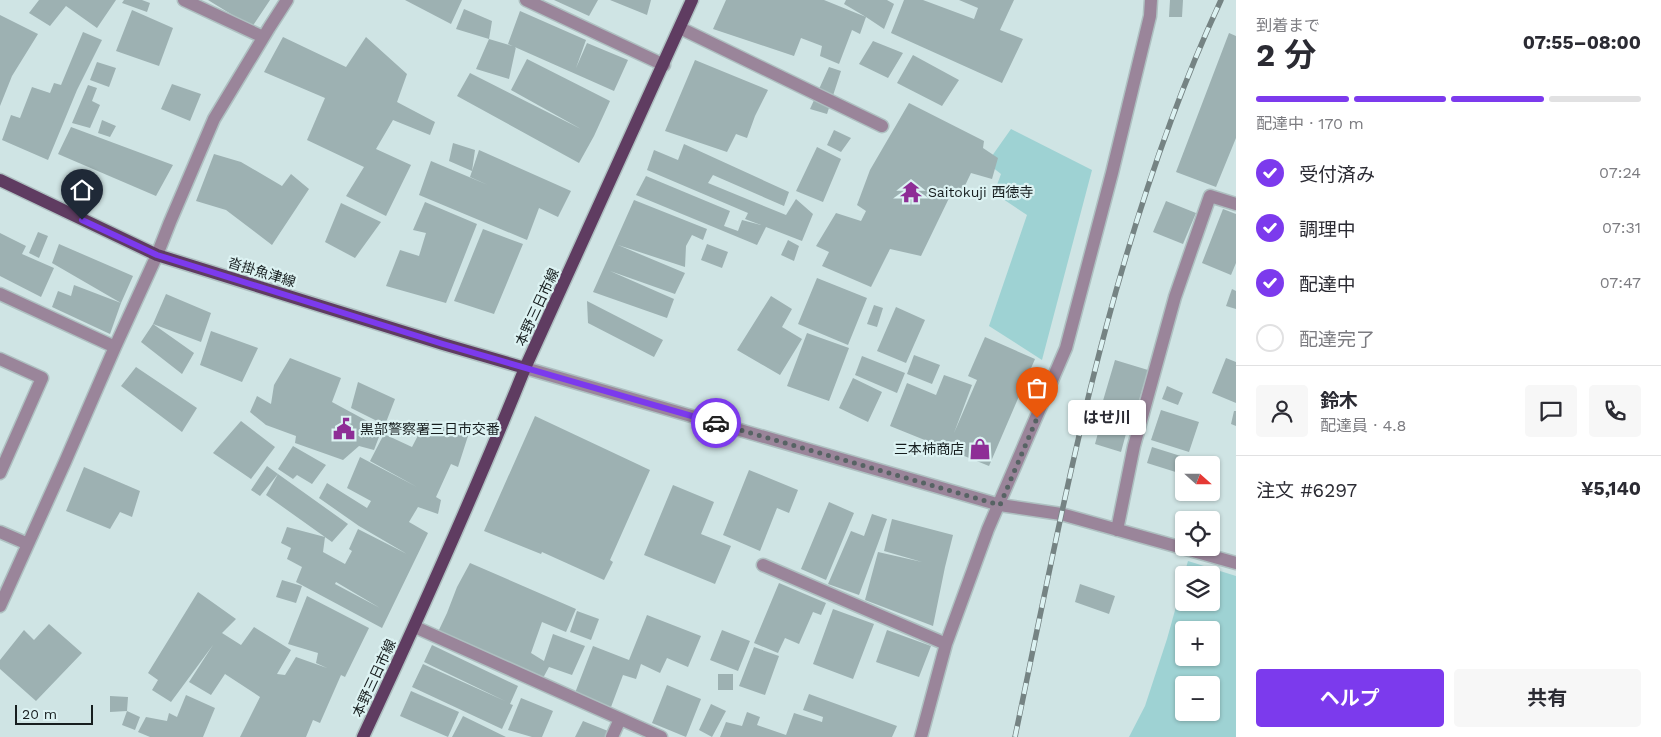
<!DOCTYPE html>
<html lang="ja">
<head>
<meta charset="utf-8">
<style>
  :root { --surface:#fff; --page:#f7f7f7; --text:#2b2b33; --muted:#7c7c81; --line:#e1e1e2; --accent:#7c3aed }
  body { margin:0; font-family:"Work Sans","Noto Sans JP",sans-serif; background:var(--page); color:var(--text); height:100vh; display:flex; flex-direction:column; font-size:19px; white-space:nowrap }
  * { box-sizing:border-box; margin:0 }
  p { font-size:16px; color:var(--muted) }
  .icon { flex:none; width:28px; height:28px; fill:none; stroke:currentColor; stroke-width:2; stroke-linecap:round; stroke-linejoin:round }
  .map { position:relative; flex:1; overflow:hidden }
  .panel { display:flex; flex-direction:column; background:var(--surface); width:425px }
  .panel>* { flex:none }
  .needle { width:32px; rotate:111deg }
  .tools { position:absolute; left:1175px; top:456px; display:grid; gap:10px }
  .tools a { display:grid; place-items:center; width:45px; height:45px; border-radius:5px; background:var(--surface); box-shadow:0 1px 4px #0004; font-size:25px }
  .scale { position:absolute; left:15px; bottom:12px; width:78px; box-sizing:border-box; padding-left:5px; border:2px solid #171e1f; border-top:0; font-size:14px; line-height:18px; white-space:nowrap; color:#171e1f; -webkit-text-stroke:4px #dcf2f2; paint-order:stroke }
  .pin { position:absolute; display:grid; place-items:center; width:42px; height:42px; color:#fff; margin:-51px -21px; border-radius:50% 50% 50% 0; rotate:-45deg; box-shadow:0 0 5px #0007 }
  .pin .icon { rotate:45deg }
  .courier { position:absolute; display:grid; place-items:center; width:50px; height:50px; margin:-25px; border:4px solid #7c3aed; border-radius:50%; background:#fff; color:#222; box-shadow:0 1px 6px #0007 }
  .bubble { position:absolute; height:35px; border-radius:5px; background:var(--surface); box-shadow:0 1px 4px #0004; font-size:16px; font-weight:700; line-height:35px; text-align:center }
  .headline em { font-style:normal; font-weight:700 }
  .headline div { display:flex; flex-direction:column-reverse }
  .headline { display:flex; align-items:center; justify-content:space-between; height:85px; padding:0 20px }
  h1 { font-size:32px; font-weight:700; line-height:38px }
  .bar { display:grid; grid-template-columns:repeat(4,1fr); gap:8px 5px; align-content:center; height:60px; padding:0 20px }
  .bar i { height:6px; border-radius:4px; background:var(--line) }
  .bar .active { background:var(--accent) }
  .bar p { grid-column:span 4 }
  .line { display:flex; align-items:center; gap:12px; padding:0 20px; border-top:1px solid var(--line) }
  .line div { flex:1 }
  .round { display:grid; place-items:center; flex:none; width:52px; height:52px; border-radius:5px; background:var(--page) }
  ol { padding:0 20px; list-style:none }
  li { display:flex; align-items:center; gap:15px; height:55px }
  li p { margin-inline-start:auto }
  li .icon { padding:5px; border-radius:50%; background:var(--accent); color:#fff; stroke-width:4 }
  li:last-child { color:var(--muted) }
  li i { width:28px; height:28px; border:2px solid var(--line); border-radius:50% }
  .cta { display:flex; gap:10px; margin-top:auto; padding:10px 20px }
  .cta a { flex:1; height:58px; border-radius:5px; background:var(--accent); color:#fff; font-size:20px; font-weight:700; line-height:58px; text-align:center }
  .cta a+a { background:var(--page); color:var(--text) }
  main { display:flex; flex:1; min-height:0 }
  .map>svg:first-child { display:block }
  .green { fill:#9ed2d3; fill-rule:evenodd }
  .building { fill:#9db1b2; fill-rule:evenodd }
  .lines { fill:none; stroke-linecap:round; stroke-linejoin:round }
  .minor-casing { stroke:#aec0c1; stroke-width:15 }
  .major-casing { stroke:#aec0c1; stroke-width:15 }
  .minor { stroke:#9a859a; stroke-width:12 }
  .major { stroke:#5f3c61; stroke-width:12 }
  .rail-casing { stroke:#758383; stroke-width:5.5 }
  .rail { stroke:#dcf2f2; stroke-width:4; stroke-dasharray:11; stroke-linecap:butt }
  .done { stroke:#576364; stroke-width:5; stroke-dasharray:0 9 }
  .route { stroke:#7c3aed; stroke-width:6 }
  .labels { text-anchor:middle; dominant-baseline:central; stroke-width:4.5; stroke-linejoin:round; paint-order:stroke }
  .poi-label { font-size:14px; fill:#171e1f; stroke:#dcf2f2; text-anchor:start }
  .street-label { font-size:14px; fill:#171e1f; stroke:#dcf2f2 }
</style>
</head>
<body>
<main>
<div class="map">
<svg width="1236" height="737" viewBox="0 0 1236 737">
  <rect width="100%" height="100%" fill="#cfe4e4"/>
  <path class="green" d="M1011,129L1092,170L1042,360L989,326L1027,215L994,193L1001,174L987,163Z
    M1188,561L1236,576V737H1129L1145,706L1167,639L1184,578V602H1211V575H1184ZM1184,630H1211V658H1184ZM1184,685H1211V712H1184Z"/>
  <path class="building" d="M39,0H116L97,28L66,6L50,26L29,13Z
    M124,0H142L150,3L147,12L122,3Z
    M208,0H270L252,27Z
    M405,0H462L451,24Z
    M554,0H598L589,16Z
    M610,0H651L647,15Z
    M726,0H824L866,17L844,4L846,0H887L894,4L884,29L866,17L860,34L852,30L839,64L820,56L822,46L801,38L794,56L713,29Z
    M904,0H923L974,19L978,8L959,0H1014L1000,30L1023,39L1002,83L891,33Z
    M1170,0H1183L1182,17H1169Z
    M464,9L492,21L489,39L456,29Z
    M132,10L173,28L159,66L116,51Z
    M520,11L586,40L576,68L587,43L628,60L614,91L508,44Z
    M0,15L38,34L12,76L0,106Z
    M83,32L102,40L77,90L48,160L2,140L11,115L20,118L32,87L50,93L54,83L61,85Z
    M1229,33L1236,36V138L1216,187L1176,172Z
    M283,37L346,67L366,37L407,74L397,102L435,122L430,135L393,120L376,149L411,165L386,216L346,196L364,167L307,140L325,98L264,72Z
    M489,39L516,47L509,79L476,69Z
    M873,41L903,53L888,78L859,64Z
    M913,55L959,80L942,106L897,83Z
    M527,59L610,101L594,136L579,163L457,96L470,73L581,129L511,90Z
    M695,60L768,90L755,116L747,138L736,134L727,152L665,131Z
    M97,62L116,68L109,87L90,80Z
    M829,67L841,71L827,114L810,109Z
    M172,84L201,94L190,121L161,109Z
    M88,85L97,88L92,101L100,105L90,128L72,123Z
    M909,103L984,141L983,148L998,158L992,179L971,173L960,196L951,194L921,256L890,249L871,287L822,266L829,252L816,246L836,213L861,221L866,211L857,205L870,170Z
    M102,120L116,126L110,137L98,133Z
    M71,127L173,165L156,196L58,154Z
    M834,130L851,138L841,152L827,145Z
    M453,143L475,150L472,171L449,161Z
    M684,144L789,192L784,206L713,175L708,183L786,215L796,199L813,214L802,241L766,227L757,245L636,195L646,176L730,211L724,226L738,231L742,220L761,225L745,219L748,213L647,170L654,150L678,160Z
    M817,147L841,159L823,202L796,191Z
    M479,150L571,191L558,217L539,208L527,240L419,195L431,161L488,185L470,177Z
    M214,154L241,162L282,186L291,174L309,189L272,245L226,210L196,201Z
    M634,200L707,229L703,240L692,235L686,246L685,267L618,245L685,273L675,294L610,271L674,299L667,318L593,292Z
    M1166,201L1196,213L1183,244L1153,232Z
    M425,202L477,224L446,303L386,286L400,250L419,256L426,233L413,230Z
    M341,203L381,222L355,258L325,242Z
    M1223,209L1236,214V263L1231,275L1202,263Z
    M483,229L523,244L494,314L454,301Z
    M38,232L48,236L39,258L29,253Z
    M0,233L26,246L22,254L54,268L41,297L0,276Z
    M788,240L799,246L794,261L781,255Z
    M59,244L133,276L121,303L52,263Z
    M707,244L728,252L722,268L701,260Z
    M817,278L867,298L848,345L798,324Z
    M74,285L121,303L110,334L52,307L58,291L71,296Z
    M1232,289L1236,291V309L1226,306Z
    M166,294L211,313L201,342L153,324L194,353L182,374L141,342L153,324Z
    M771,296L792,309L782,327L802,339L780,375L737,350Z
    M587,301L663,340L654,357L588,323Z
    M874,305L883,308L877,327L867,324Z
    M896,307L925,320L906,363L877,351Z
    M211,331L258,348L242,382L200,365Z
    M807,333L849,348L829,401L787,386Z
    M985,337L1035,359L989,466L890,426L907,383L936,395L944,375L972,385L954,433L977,380L968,376Z
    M914,355L940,365L932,384L907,374Z
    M862,356L905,373L897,393L855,375Z
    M290,358L341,378L332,402L382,429L374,450L359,446L343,460L295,443L296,436L266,425L250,412L257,396L271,404L274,385Z
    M1226,358L1236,362V403L1212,393Z
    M1115,360L1148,370L1130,431L1127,430L1121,452L1095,444L1101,422L1097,421Z
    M136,367L197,408L182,432L121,386Z
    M853,378L882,392L868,422L839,408Z
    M358,382L395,399L385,425L351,408Z
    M1167,386L1183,393L1178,405L1162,399Z
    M1161,410L1199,422L1189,452L1151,440Z
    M1234,411H1236V426L1231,424Z
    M535,416L650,470L610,560L613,562L604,580L542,552L541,554L484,531Z
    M426,420L468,436L458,467L451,464L436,497L441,500L438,514L418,507L409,522L428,533L382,628L296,582L302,567L287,559L291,548L281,543L287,527L325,537L323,552L345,564L352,551L349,549L358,529L407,554L359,526L319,498L327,483L367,508L371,501L347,488L360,457L417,487L370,461L384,434L412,447ZM336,582L380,608L335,584Z
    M241,421L275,447L251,479L213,453Z
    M293,446L326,465L312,484L297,475L293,479L278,469Z
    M1152,447L1187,458L1182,474L1147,463Z
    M267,466L278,474L260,496L251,490Z
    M84,467L140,491L132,517L120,512L110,529L66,511Z
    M749,470L798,490L789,513L777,508L760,551L723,535Z
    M278,474L348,524L332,542L266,495Z
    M673,485L714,502L701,534L731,546L715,584L644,555Z
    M829,502L854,513L826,580L801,569Z
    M872,514L887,519L859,595L828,584L851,531L864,536Z
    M892,519L953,535L945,567L933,626L865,600L878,552L922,562L884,551Z
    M470,563L576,609L566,632L542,622L531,653L544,661L553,634L585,646L572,675L549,667L543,678L438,632L447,613L457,587Z
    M282,580L302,586L296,603L276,597Z
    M779,583L826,603L821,615L813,612L799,644L785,638L778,653L754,643Z
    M1080,584L1115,596L1109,614L1075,602Z
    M198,592L236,619L222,633L241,645L254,627L291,650L277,674L285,675L296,657L327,668L316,663L318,653L288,644L307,596L369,628L345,677L341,675L320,723L313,720L306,737H240L260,697L225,674L211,695L189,682L213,645L171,702L152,690L158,680L148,673Z
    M833,609L874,624L853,679L813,664Z
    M577,611L599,619L591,640L570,632Z
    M647,615L701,636L688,667L667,658L660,673L641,664L636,679L623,675L611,707L575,693L593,646L629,660Z
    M49,624L82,653L36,701L0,669V660L24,630L34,640Z
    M722,630L750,641L738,671L710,660Z
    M887,630L931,646L919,677L876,662Z
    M432,645L518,686L510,704L513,705L502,729L412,687L423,664L505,701L424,662Z
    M754,647L779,656L765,695L739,686Z
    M718,674H733V690H718Z
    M667,685L701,699L686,737L652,723Z
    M411,691L459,712L448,737L400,716Z
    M809,694L897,726L892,737H720L726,722L742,726L747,712L760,717L757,725L786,735L794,713L822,722L823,717L803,710Z
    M186,695L215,708L203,737H150L138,732L146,717L167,721L169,713L177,717Z
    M110,696L128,697L127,711L140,717L135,730L122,725L127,711L110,712Z
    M521,698L553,711L542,737H532L508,730Z
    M711,704L726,711L712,737L699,730Z
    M463,716L506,737H452Z
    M583,721L608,731L605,737H575Z"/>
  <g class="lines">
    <g class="minor-casing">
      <path id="minor" d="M184,0L263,37
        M526,0L664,65
        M680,28L882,126
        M0,294L115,347
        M0,359L42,378L0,473
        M525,368L1000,505L1061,514L1236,563
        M1117,530L1134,446L1175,297L1210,196L1236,204
        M0,532L28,544
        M763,565L946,644
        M0,606L65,462L115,347L157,255L170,222L214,119L269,28L287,0
        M415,627L661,737
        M612,737L620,719
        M921,737L946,644L988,529L1066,348L1112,173L1150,16L1151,0"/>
    </g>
    <g class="major-casing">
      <path id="major" d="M0,180L157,255L443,344L525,368
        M363,737C420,615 475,492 525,368L692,0"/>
    </g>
    <use href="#minor" class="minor"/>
    <use href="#major" class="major"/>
    <g class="rail-casing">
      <path id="rail" d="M1015,737C1067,487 1113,233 1221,0"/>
    </g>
    <use href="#rail" class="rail"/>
  </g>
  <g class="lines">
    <path class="done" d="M716,423L1000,505L1037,418"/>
    <path class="route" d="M82,220L157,255L443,344L716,423"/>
  </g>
  <defs>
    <g id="temple-bare" transform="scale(1.725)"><path d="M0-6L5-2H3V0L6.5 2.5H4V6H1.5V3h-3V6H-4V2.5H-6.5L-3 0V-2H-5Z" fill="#8e2d96" stroke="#dcf2f2" stroke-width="2.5" paint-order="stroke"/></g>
    <g id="civic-bare" transform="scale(1.725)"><path d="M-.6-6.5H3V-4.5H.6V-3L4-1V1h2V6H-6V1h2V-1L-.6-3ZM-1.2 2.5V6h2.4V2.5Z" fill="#8e2d96" stroke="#dcf2f2" stroke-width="2.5" paint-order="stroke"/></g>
    <g id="shop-bare" transform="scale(1.725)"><path d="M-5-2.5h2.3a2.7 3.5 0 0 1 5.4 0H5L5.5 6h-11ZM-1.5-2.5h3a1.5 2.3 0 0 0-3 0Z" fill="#8e2d96" stroke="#dcf2f2" stroke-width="2.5" paint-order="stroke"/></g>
  </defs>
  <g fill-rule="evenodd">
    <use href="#temple-bare" x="911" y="192"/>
    <use href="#civic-bare" x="344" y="429"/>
    <use href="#shop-bare" x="980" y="449"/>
  </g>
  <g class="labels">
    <g class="poi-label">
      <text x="928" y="192">Saitokuji 西徳寺</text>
      <text x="360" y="429">黒部警察署三日市交番</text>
      <text x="964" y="449" text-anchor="end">三本柿商店</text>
    </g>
    <g class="street-label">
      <text transform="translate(262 272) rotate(17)">沓掛魚津線</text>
      <text transform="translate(537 307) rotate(-65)">本野三日市線</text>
      <text transform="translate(374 678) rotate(-65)">本野三日市線</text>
    </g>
  </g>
</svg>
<div class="tools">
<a><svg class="needle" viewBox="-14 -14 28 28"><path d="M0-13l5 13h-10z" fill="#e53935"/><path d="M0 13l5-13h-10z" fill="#7c7c81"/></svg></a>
<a><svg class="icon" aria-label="locate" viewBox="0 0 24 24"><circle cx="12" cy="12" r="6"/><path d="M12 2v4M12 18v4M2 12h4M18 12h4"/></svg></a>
<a><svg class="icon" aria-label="layers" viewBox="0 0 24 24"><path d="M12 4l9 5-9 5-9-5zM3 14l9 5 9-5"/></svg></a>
<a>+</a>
<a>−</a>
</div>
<div class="scale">20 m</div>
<div class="pin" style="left:1037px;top:418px;background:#ea580c"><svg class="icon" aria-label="bag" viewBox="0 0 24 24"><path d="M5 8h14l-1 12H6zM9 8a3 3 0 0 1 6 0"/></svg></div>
<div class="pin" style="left:82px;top:220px;background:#1f2937"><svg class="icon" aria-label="home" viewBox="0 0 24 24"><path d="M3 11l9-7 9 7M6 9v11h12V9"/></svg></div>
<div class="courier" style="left:716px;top:423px"><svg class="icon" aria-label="car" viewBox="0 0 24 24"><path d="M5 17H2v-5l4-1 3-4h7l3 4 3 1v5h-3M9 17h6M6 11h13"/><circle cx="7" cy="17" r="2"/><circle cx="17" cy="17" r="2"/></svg></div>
<div class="bubble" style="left:1068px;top:400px;width:78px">はせ川</div>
</div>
<section class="panel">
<div class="headline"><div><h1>2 分</h1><p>到着まで</p></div><em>07:55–08:00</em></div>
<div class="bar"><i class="active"></i><i class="active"></i><i class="active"></i><i></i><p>配達中 · 170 m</p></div>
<ol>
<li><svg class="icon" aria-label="check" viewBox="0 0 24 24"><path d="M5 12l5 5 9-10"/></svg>受付済み<p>07:24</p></li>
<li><svg class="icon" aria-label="check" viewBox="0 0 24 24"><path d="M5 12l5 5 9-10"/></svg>調理中<p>07:31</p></li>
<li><svg class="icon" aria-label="check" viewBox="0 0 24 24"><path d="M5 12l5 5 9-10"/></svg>配達中<p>07:47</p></li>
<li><i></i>配達完了</li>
</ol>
<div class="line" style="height:90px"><a class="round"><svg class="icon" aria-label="person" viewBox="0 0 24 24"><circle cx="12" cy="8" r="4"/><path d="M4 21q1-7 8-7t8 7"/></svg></a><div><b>鈴木</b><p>配達員 · 4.8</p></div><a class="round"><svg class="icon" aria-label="chat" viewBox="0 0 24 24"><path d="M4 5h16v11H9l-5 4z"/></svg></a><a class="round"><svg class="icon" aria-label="phone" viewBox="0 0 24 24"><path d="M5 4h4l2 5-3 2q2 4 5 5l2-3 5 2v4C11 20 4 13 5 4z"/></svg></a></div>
<div class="line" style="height:65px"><div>注文 #6297</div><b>¥5,140</b></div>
<div class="cta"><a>ヘルプ</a><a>共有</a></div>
</section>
</main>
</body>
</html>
